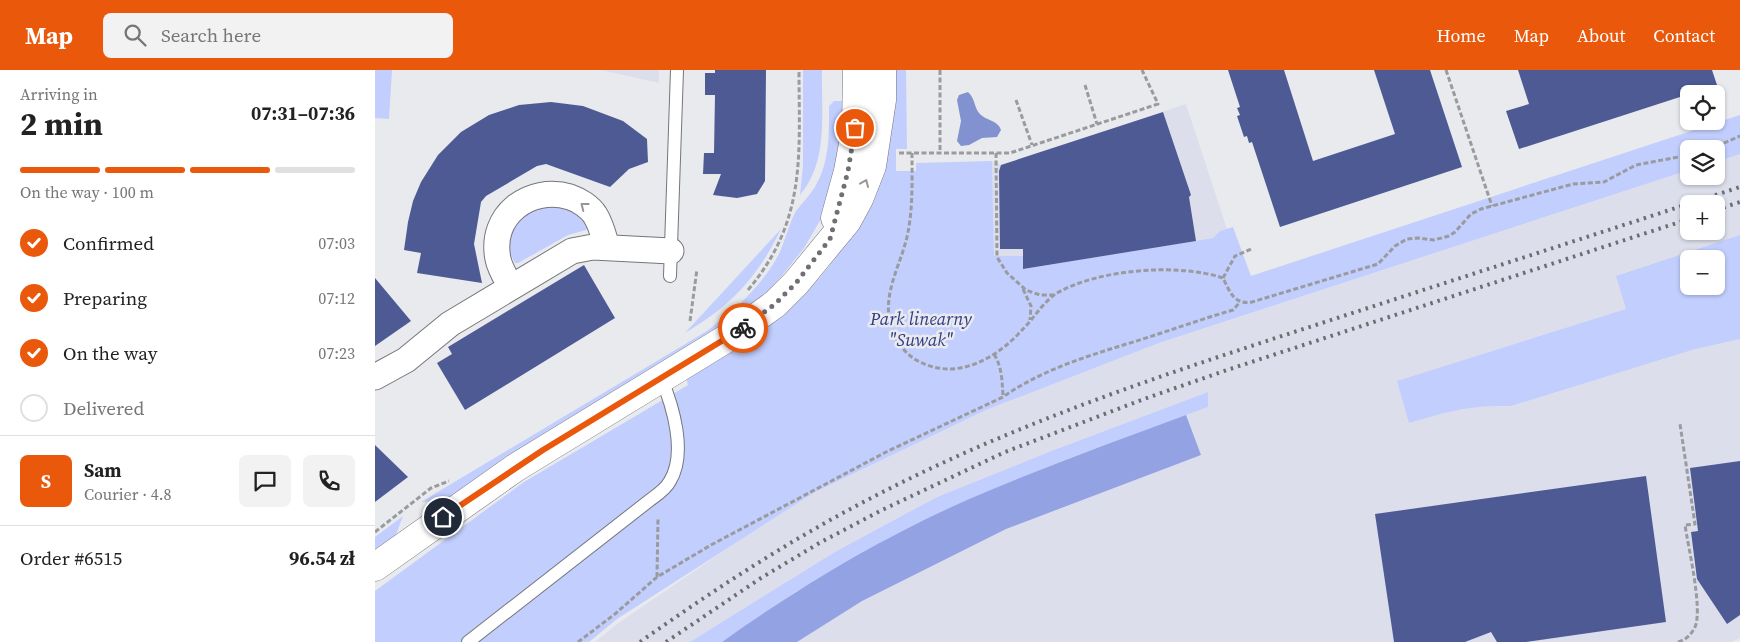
<!DOCTYPE html>
<html lang="en">
<head>
<meta charset="utf-8">
<style>
  :root { --surface:#fff; --page:#f2f2f2; --text:#222; --muted:#767676; --line:#e0e0e0; --accent:#ea580c }
  body { margin:0; font-family:"Source Serif 4",serif; background:var(--page); color:var(--text); height:100vh; display:flex; flex-direction:column; font-size:19px; white-space:nowrap }
  * { box-sizing:border-box; margin:0 }
  p { font-size:16px; color:var(--muted) }
  .icon { flex:none; width:28px; height:28px; fill:none; stroke:currentColor; stroke-width:2; stroke-linecap:round; stroke-linejoin:round }
  .map { position:relative; flex:1; overflow:hidden }
  .drawer { display:flex; flex-direction:column; background:var(--surface); width:375px }
  .drawer>* { flex:none }
  .tools { position:absolute; left:1305px; top:15px; display:grid; gap:10px }
  .tools a { display:grid; place-items:center; width:45px; height:45px; border-radius:8px; background:var(--surface); box-shadow:0 1px 4px #0004; font-size:25px }
  .pin { position:absolute; display:grid; place-items:center; width:42px; height:42px; color:#fff; margin:-21px; border:2px solid #fff; border-radius:50%; box-shadow:0 1px 5px #0007 }
  .courier { position:absolute; display:grid; place-items:center; width:50px; height:50px; margin:-25px; border:4px solid #ea580c; border-radius:50%; background:#fff; color:#222; box-shadow:0 1px 6px #0007 }
  .overview em { font-style:normal; font-weight:700 }
  .overview div { display:flex; flex-direction:column-reverse }
  .overview { display:flex; align-items:center; justify-content:space-between; height:85px; padding:0 20px }
  h1 { font-size:32px; font-weight:700; line-height:38px }
  .bar { display:grid; grid-template-columns:repeat(4,1fr); gap:8px 5px; align-content:center; height:60px; padding:0 20px }
  .bar i { height:6px; border-radius:4px; background:var(--line) }
  .bar .on { background:var(--accent) }
  .bar p { grid-column:span 4 }
  .line { display:flex; align-items:center; gap:12px; padding:0 20px; border-top:1px solid var(--line) }
  .line div { flex:1 }
  .round { display:grid; place-items:center; flex:none; width:52px; height:52px; border-radius:8px; background:var(--page) }
  ol { padding:0 20px; list-style:none }
  li { display:flex; align-items:center; gap:15px; height:55px }
  li p { margin-inline-start:auto }
  li .icon { padding:5px; border-radius:50%; background:var(--accent); color:#fff; stroke-width:4 }
  li:last-child { color:var(--muted) }
  li i { width:28px; height:28px; border:2px solid var(--line); border-radius:50% }
  header { display:flex; align-items:center; gap:30px; box-sizing:border-box; height:70px; padding:0 25px; background:var(--accent); color:#fff }
  header strong { font-size:24px }
  nav { display:flex; gap:28px; margin-inline-start:auto; font-size:18px }
  .search { width:350px; height:45px; background:var(--page); display:flex; align-items:center; gap:12px; box-sizing:border-box; padding:0 18px; border-radius:8px; color:var(--muted); font-size:19px }
  main { display:flex; flex:1; min-height:0 }
  .map>svg:first-child { display:block }
  .built { fill:#dcdfeb; fill-rule:evenodd }
  .green { fill:#c2cefd; fill-rule:evenodd }
  .forest { fill:#93a2e2 }
  .water { fill:#8291cf }
  .building { fill:#4d5a94 }
  .lines { fill:none; stroke-linecap:round; stroke-linejoin:round }
  .service-casing { stroke:#75767b; stroke-width:14 }
  .minor-casing { stroke:#75767b; stroke-width:27 }
  .tertiary-casing { stroke:#75767b; stroke-width:29 }
  .path { stroke:#999b9e; stroke-width:3; stroke-dasharray:5 2.5; stroke-linecap:butt }
  .service { stroke:#fff; stroke-width:12 }
  .minor { stroke:#fff; stroke-width:25 }
  .tertiary { stroke:#fff; stroke-width:28 }
  .rail { stroke:#6c6d70; stroke-width:4; stroke-dasharray:2.5 5; stroke-linecap:butt }
  .oneway { stroke:#979798 }
  .done { stroke:#707073; stroke-width:5; stroke-dasharray:0 9 }
  .route { stroke:#ea580c; stroke-width:6 }
  .labels { text-anchor:middle; dominant-baseline:central; stroke-width:5; stroke-linejoin:round; paint-order:stroke }
  .park-label { font-size:18px; font-style:italic; fill:#323c87; stroke:#e8eaee }
</style>
</head>
<body>
<header>
<strong>Map</strong>
<div class="search"><svg class="icon" aria-label="search" viewBox="0 0 24 24"><circle cx="10" cy="10" r="6"/><path d="M15 15l6 6"/></svg>Search here</div>
<nav><a>Home</a><a>Map</a><a>About</a><a>Contact</a></nav>
</header>
<main>
<section class="drawer">
<div class="overview"><div><h1>2 min</h1><p>Arriving in</p></div><em>07:31–07:36</em></div>
<div class="bar"><i class="on"></i><i class="on"></i><i class="on"></i><i></i><p>On the way · 100 m</p></div>
<ol>
<li><svg class="icon" aria-label="check" viewBox="0 0 24 24"><path d="M5 12l5 5 9-10"/></svg>Confirmed<p>07:03</p></li>
<li><svg class="icon" aria-label="check" viewBox="0 0 24 24"><path d="M5 12l5 5 9-10"/></svg>Preparing<p>07:12</p></li>
<li><svg class="icon" aria-label="check" viewBox="0 0 24 24"><path d="M5 12l5 5 9-10"/></svg>On the way<p>07:23</p></li>
<li><i></i>Delivered</li>
</ol>
<div class="line" style="height:90px"><b class="round" style="background:var(--accent);color:#fff">S</b><div><b>Sam</b><p>Courier · 4.8</p></div><a class="round"><svg class="icon" aria-label="chat" viewBox="0 0 24 24"><path d="M4 5h16v11H9l-5 4z"/></svg></a><a class="round"><svg class="icon" aria-label="phone" viewBox="0 0 24 24"><path d="M5 4h4l2 5-3 2q2 4 5 5l2-3 5 2v4C11 20 4 13 5 4z"/></svg></a></div>
<div class="line" style="height:65px"><div>Order #6515</div><b>96.54 zł</b></div>
</section>
<div class="map">
<svg width="1365" height="572" viewBox="0 0 1365 572">
  <rect width="100%" height="100%" fill="#e8eaee"/>
  <path class="built" d="M225,0H284V13Z
    M811,34L852,159L845,162L838,168L648,199V186H619L617,91L627,95Z
    M1365,84V568L1357,572H347L687,391L833,337V322L679,380L562,427L315,572H220L242,554L350,480L440,422L611,340L784,273L1314,100V106H1341V92ZM1314,134H1341V161H1314ZM1314,189H1341V216H1314Z"/>
  <path class="green" d="M0,0H17L14,49L0,48Z
    M428,0H447C446,42 454,91 425,125L428,95Z
    M514,0H531L532,79H521V101H541V93L617,91L619,186H648V199L838,168L845,161L858,157L876,206L1365,45V84L1341,92V79H1314V100L784,273L611,340L440,422L242,549L214,572H0V521L149,412L313,315L311,307C385,262 434,236 480,158Z
    M459,31H468V74L451,139L446,149L429,178L405,208L393,221L359,249L112,402L69,431L46,432L332,261C361,239 387,216 404,184C410,171 415,151 421,141C427,133 434,126 440,117C455,91 454,65 454,36Z
    M185,134L205,145L213,157L211,160L193,165L143,193H140C126,170 139,158 153,140Z
    M406,159C382,208 356,236 310,263Z
    M1365,165V269L1320,279L1136,336C1096,335 1073,341 1034,353L1022,311L1251,239L1241,206ZM1314,189H1341V216H1314Z
    M833,322V337L687,391L591,431L422,521L347,572H315L460,482L562,427L679,380Z
    M28,446L20,467L0,482V467Z"/>
  <path class="forest" d="M811,345L826,385L631,459L487,531L422,572H347C424,517 506,468 592,430C664,399 738,372 811,345Z"/>
  <path class="water" d="M593,22C600,28 599,37 604,43C611,51 623,50 626,60L622,67L607,68L594,75L586,76L582,71L586,51L582,30L584,25Z"/>
  <path class="building" d="M340,0H391L390,111L382,124L362,128L338,125L346,104H328L329,83H339L340,25H330V3H340Z
    M853,0H909L938,91L1020,64L999,0H1055L1087,97L905,157L877,72L874,73L872,66L869,67L862,46L865,45L862,38L865,37Z
    M1143,0H1337L1342,15L1144,79L1131,41L1154,34Z
    M176,32L208,36L248,51L272,69L273,92L254,99L235,117L171,94L162,96L111,126L106,132L99,174L107,213L42,203L46,183L29,180L33,152L38,131L46,112L63,85L86,62L114,45L144,35Z
    M788,42L816,125L814,127L821,171L648,199V179H625L624,101L626,95Z
    M209,195L240,248L90,340L62,293L77,284L73,277Z
    M0,208L36,251L0,276Z
    M0,375L33,407L0,432Z
    M1365,391V545L1352,554L1322,509L1316,462L1323,461L1315,398Z
    M1271,406L1291,552L1151,572H1122L1116,562L1090,572H1019L1000,444Z"/>
  <g class="lines">
    <g class="service-casing">
      <path id="service" d="M295,206L302,0
        M93,572L275,430C282,425 291,419 295,411C312,383 298,336 286,308"/>
    </g>
    <g class="minor-casing">
      <path id="minor" d="M136,217C131,208 125,199 123,189C114,145 155,115 195,127C204,130 215,137 220,145C226,154 229,167 232,177
        M0,307L31,290L75,254L197,181L218,177L296,181"/>
    </g>
    <g class="tertiary-casing">
      <path id="tertiary" d="M460,148L473,101L481,58L482,0
        M0,497L140,398L354,267L400,234L421,213L472,151L484,129L497,96L507,30V0"/>
    </g>
    <path class="path" d="M565,0V83
      M1071,0L1117,136
      M710,15L722,54
      M641,30L657,75
      M1335,79L1365,66
      M524,83H635L783,34L767,0
      M537,83C537,109 538,137 533,162C528,190 510,217 514,247C516,265 528,284 545,292C583,311 622,288 648,259C659,248 669,231 682,223C724,199 803,193 848,208C855,222 859,235 877,232L1003,194L1020,176L1032,169L1043,168L1059,170L1074,166L1080,162L1096,144L1106,139L1198,114L1229,112L1261,95L1314,85
      M621,83L622,187L632,203L651,220L665,225H678
      M848,208L860,186L876,179
      M648,219L656,236L655,250
      M373,220C432,150 424,85 424,0
      M315,251L322,199
      M619,284C627,297 627,310 628,326
      M0,462L56,418L74,411
      M282,507L283,448
      M203,572L240,544L282,507L336,475L511,382L628,327C672,296 724,283 774,267C802,258 830,248 858,240L865,232
      M1303,572C1312,569 1316,565 1320,557C1328,539 1313,476 1310,455L1320,454L1305,354"/>
    <use href="#service" class="service"/>
    <use href="#minor" class="minor"/>
    <use href="#tertiary" class="tertiary"/>
    <path class="rail" d="M1341,140L1365,132
      M265,572C340,519 418,468 500,426C644,351 799,301 953,251C1091,206 1228,162 1365,117
      M291,572L386,508L446,472L507,440L630,382L769,329L852,300L1314,149"/>
  </g>
  <defs><path id="oneway-chevron" d="M-2-3.5L2.5 0L-2 3.5" fill="none" stroke-width="1.6" stroke-linecap="round" stroke-linejoin="round" transform="scale(1.25)"/></defs>
  <g class="oneway">
    <use href="#oneway-chevron" transform="translate(490 113) rotate(-67)"/>
    <use href="#oneway-chevron" transform="translate(209 136) rotate(-142)"/>
  </g>
  <g class="lines">
    <path class="done" d="M368,258L400,234L421,213L455,169L473,101L480,58"/>
    <path class="route" d="M68,447L168,380L368,258"/>
  </g>
  <g class="labels">
    <g class="park-label">
      <text x="546" y="248">Park linearny<tspan x="546" dy="21">"Suwak"</tspan></text>
    </g>
  </g>
</svg>
<div class="tools">
<a><svg class="icon" aria-label="locate" viewBox="0 0 24 24"><circle cx="12" cy="12" r="6"/><path d="M12 2v4M12 18v4M2 12h4M18 12h4"/></svg></a>
<a><svg class="icon" aria-label="layers" viewBox="0 0 24 24"><path d="M12 4l9 5-9 5-9-5zM3 14l9 5 9-5"/></svg></a>
<a>+</a>
<a>−</a>
</div>
<div class="pin" style="left:480px;top:58px;background:#ea580c"><svg class="icon" aria-label="bag" viewBox="0 0 24 24"><path d="M5 8h14l-1 12H6zM9 8a3 3 0 0 1 6 0"/></svg></div>
<div class="pin" style="left:68px;top:447px;background:#1f2937"><svg class="icon" aria-label="home" viewBox="0 0 24 24"><path d="M3 11l9-7 9 7M6 9v11h12V9"/></svg></div>
<div class="courier" style="left:368px;top:258px"><svg class="icon" aria-label="bike" viewBox="0 0 24 24"><circle cx="6" cy="16" r="4"/><circle cx="18" cy="16" r="4"/><path d="M6 16l4-8h5l3 8M10 8l3 8H6M13 5h3"/></svg></div>
</div>
</main>
</body>
</html>
